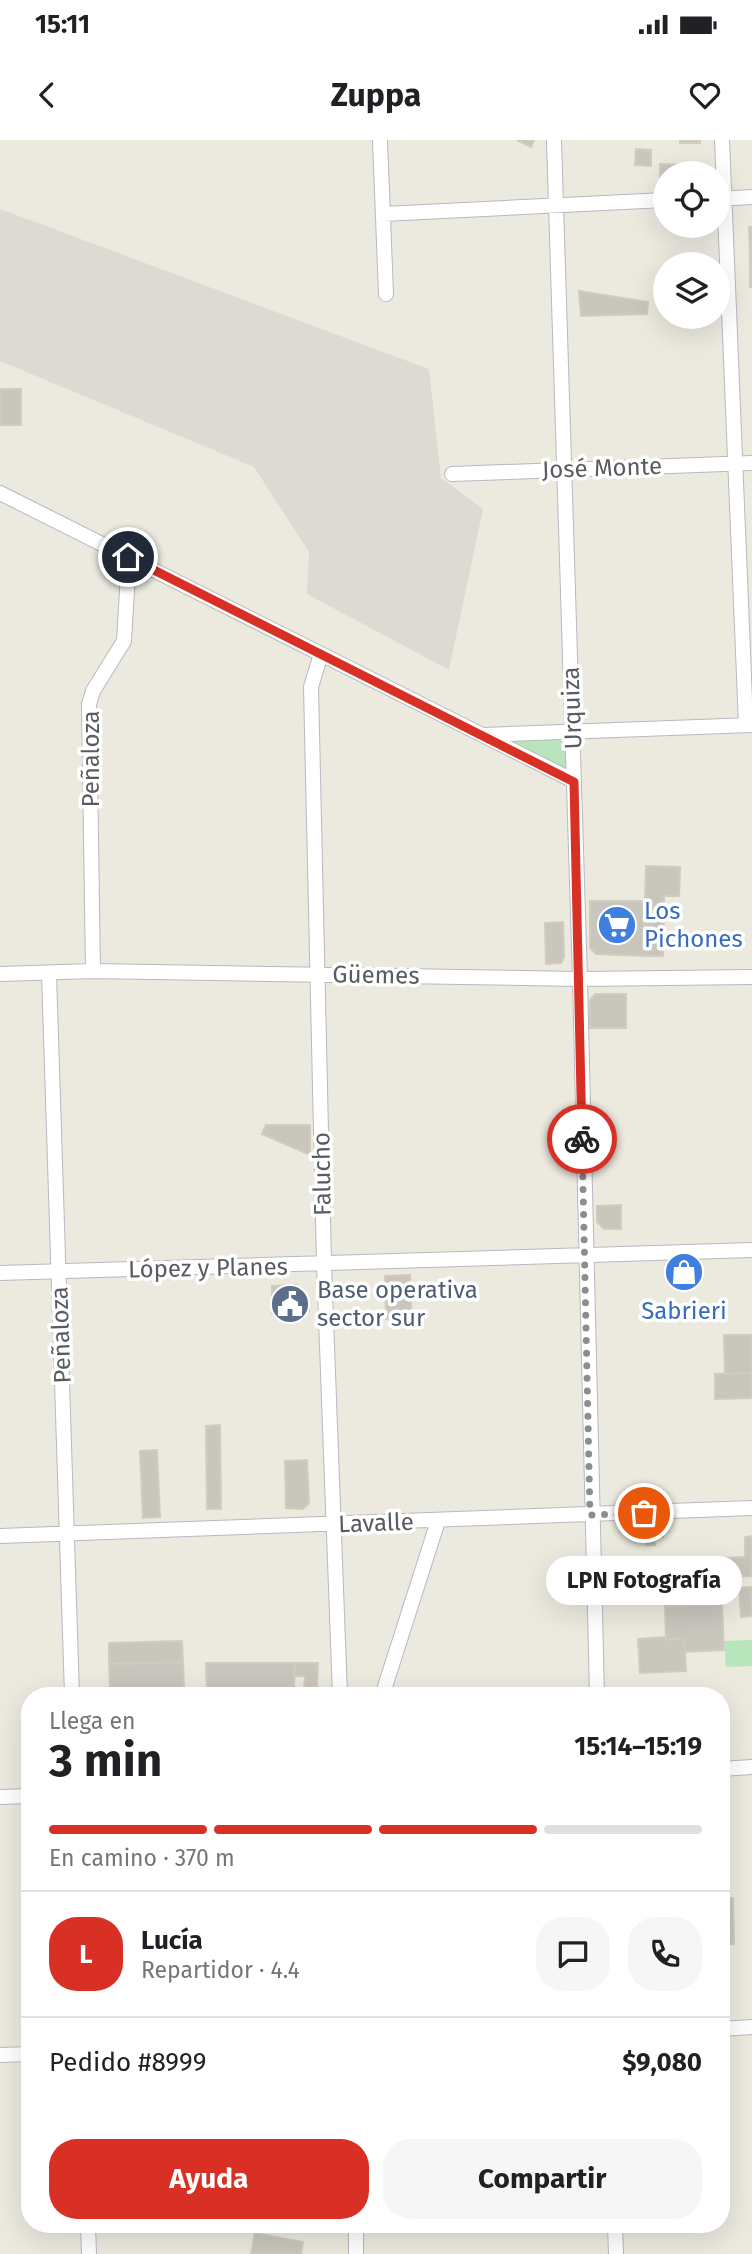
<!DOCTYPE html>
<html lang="es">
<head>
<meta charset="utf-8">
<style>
  :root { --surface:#fff; --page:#f6f6f6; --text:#202124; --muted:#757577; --line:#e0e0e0; --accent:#d93025 }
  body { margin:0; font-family:"Fira Sans",sans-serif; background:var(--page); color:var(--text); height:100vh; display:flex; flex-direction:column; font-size:26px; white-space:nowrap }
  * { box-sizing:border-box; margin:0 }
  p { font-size:23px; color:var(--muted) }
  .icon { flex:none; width:38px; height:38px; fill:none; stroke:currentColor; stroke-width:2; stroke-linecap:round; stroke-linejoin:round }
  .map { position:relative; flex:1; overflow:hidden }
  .sheet { position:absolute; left:21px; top:1547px; width:709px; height:546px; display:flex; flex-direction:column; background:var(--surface); border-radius:28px; box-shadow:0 7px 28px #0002 }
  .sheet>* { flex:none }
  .tools { position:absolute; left:653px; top:21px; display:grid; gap:14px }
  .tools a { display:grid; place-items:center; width:77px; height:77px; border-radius:50%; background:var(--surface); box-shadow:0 7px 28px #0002; font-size:35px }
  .pin { position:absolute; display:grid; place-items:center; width:60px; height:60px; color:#fff; margin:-30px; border:4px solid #fff; border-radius:50%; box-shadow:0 2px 7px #0007 }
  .courier { position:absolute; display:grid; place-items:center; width:70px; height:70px; margin:-35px; border:5px solid #d93025; border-radius:50%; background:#fff; color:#222; box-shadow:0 2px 9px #0007 }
  .bubble { position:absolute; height:49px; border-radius:24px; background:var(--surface); box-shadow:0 7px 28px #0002; font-size:23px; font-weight:700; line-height:49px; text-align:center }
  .headline em { font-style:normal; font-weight:700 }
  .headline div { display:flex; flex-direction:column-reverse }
  .headline { display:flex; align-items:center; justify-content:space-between; height:119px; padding:0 28px }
  h1 { font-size:46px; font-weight:700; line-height:52px }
  .bar { display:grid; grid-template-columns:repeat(4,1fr); gap:10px 7px; align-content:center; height:84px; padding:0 28px }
  .bar i { height:9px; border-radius:5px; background:var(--line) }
  .bar .selected { background:var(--accent) }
  .bar p { grid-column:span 4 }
  .line { display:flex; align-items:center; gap:18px; padding:0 28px; border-top:2px solid var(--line) }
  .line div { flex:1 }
  .round { display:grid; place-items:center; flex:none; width:74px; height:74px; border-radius:28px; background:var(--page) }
  .primary-button { display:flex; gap:14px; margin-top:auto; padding:14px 28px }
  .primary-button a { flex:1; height:80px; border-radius:28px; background:var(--accent); color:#fff; font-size:28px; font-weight:700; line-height:80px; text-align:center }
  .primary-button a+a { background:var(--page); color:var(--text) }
  .status { display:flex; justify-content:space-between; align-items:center; height:49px; padding:0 35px; background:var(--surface); direction:ltr }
  .status svg { height:19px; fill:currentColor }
  header { display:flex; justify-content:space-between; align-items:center; height:91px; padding:0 28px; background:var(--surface); font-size:32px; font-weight:700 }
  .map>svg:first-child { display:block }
  .industrial { fill:#dcdbd3 }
  .green { fill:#b9e5bc }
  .building { fill:#c9c6be; stroke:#d1ccbd; stroke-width:2 }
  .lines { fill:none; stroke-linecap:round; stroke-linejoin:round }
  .street-casing { stroke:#b7b9bf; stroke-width:16 }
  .street { stroke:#fff; stroke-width:14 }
  .done { stroke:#8c8d8d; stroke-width:7; stroke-dasharray:0 12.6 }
  .route { stroke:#d93025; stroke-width:9 }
  .labels { text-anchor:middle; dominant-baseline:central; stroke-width:7; stroke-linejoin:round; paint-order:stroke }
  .street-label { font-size:24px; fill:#585b61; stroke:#fff }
  .shop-label { font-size:24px; fill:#366cbe; stroke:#fff; text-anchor:start }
  .service-label { font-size:24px; fill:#4e5e75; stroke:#fff; text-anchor:start }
</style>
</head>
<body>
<div class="status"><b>15:11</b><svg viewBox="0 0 49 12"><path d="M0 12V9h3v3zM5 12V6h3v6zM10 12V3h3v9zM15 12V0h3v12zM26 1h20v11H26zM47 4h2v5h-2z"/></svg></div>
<header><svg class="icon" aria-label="back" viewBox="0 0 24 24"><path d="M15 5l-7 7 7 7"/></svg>Zuppa<svg class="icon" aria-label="heart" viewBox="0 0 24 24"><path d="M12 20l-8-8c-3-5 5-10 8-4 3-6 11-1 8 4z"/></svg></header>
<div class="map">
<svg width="752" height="2114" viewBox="0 0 752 2114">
  <rect width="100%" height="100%" fill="#eceadf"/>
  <path class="industrial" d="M0,69L429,229L441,338L483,369L449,530L307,454L309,412L254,327L0,221Z"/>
  <path class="green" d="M573,592L574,641L482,595Z
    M752,1500V1526L726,1527L724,1501Z"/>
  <path class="building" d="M517,0H534L531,7Z
    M680,0H700V3H680Z
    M636,9L651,10V26L635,25Z
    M660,24L702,25V33H665V47H660Z
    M749,87H752V118H750Z
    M750,118H752V147H750Z
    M579,151L648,162L647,174L581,176Z
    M0,249H21V285H0Z
    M646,726L680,727L679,756H664L663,816H643Z
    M590,761H645L643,816L596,814L590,808Z
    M563,782L564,817L561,823L546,824L545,783Z
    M595,854H626V888H590V860Z
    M266,985H310V1015L262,994Z
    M621,1065V1089H604L597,1082V1066Z
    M677,1118H690V1146H677Z
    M410,1135L412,1187H403L402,1178L386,1179L385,1136Z
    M297,1145L298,1153L304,1152L308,1158L309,1171L272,1173V1146Z
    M724,1195H752V1233L725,1234Z
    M752,1233V1258L715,1259V1234Z
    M220,1285L221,1369H207L206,1286Z
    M157,1310L160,1377L143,1378L140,1311Z
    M307,1320L309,1363L303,1369L286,1368L285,1321Z
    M662,1383L663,1397H654L655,1405H646V1384Z
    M752,1396V1436L721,1437L722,1464L685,1466L683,1420L745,1417V1397Z
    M664,1443H684L685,1466H665Z
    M752,1447V1476L741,1477L739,1448Z
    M722,1464L724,1510L685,1512L684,1498L666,1500L665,1466Z
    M666,1497V1500L684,1498L686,1531L640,1533L638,1499Z
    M182,1501L183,1522L109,1524V1503Z
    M183,1522L184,1547L168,1548L169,1556H122L121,1549H110L109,1524Z
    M206,1523H295L294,1548L246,1549L229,1556H207Z
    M295,1523H318L317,1547H304L305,1536H294Z
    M695,1553V1556H667V1554Z
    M721,1758H733L734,1804L721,1805Z
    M255,2093L303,2102L301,2114H251Z"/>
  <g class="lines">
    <g class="street-casing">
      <path id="street" d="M380,0L386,154
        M554,0L580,839L597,1556
        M722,0L746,585
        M718,59L752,57
        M383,74L665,60
        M452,334L752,323
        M0,353L574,641
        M321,514L311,547L324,1125L340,1556
        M483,595L752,585
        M93,831L89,564L93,551L124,501L129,417
        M0,834L93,831L580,839L752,837
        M49,834L72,1556
        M0,1133L752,1110
        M0,1396L752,1368
        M382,1556L438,1381
        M721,1629L752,1627
        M0,1657L30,1656
        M721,1889L752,1887
        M0,1915L30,1914
        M88,2084L89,2114
        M356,2084V2114
        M615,2084L616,2114"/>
    </g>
    <use href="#street" class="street"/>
  </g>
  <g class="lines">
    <path class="done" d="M582,999L590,1375L644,1373"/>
    <path class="route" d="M128,417L574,642L582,999"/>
  </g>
  <defs>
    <g id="supermarket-disc" transform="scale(2.0125)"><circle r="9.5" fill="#3f7fe0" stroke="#fff"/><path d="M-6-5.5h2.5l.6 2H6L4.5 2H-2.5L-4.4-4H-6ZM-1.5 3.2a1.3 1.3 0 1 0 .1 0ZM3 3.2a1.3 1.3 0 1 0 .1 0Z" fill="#fff"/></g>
    <g id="shop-disc" transform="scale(2.0125)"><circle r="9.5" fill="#3f7fe0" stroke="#fff"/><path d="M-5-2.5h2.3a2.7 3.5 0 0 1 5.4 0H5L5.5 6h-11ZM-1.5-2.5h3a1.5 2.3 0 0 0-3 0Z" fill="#fff"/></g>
    <g id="civic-disc" transform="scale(2.0125)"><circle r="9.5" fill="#5c6f8a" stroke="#fff"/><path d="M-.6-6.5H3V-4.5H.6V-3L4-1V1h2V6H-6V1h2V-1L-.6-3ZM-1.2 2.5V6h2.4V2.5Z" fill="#fff"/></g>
  </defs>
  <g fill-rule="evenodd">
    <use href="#supermarket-disc" x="617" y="785"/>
    <use href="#shop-disc" x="684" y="1132"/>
    <use href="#civic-disc" x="290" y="1164"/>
  </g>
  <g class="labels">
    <g class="street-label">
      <text transform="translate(602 328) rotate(-2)">José Monte</text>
      <text transform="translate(572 568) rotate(-92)">Urquiza</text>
      <text transform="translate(91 619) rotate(-90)">Peñaloza</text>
      <text transform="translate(376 835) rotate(1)">Güemes</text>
      <text transform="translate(322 1034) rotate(-91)">Falucho</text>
      <text transform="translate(208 1128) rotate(-1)">López y Planes</text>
      <text transform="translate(61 1195) rotate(-92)">Peñaloza</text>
      <text transform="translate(376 1383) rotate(-2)">Lavalle</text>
    </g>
    <g class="shop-label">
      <text x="644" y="771">Los<tspan x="644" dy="28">Pichones</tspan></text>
      <text x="684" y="1171" text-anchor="middle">Sabrieri</text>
    </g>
    <g class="service-label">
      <text x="317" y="1150">Base operativa<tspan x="317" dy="28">sector sur</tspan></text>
    </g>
  </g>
</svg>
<div class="tools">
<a><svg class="icon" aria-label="locate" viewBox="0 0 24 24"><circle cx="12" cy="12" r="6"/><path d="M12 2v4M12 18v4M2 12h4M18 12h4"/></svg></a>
<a><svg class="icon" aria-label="layers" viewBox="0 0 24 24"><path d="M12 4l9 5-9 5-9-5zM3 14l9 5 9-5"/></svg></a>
</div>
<div class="pin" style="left:644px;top:1373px;background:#ea580c"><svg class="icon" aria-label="bag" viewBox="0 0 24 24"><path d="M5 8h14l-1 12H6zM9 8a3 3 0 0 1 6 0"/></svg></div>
<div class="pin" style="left:128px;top:417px;background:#1f2937"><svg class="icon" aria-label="home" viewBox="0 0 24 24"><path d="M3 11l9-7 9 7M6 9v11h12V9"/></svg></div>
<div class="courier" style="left:582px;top:999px"><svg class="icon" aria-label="bike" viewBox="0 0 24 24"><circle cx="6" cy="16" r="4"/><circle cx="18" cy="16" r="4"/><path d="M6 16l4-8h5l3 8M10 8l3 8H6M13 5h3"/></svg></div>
<div class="bubble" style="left:546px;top:1416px;width:196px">LPN Fotografía</div>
<section class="sheet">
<div class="headline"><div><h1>3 min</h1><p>Llega en</p></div><em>15:14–15:19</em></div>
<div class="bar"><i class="selected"></i><i class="selected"></i><i class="selected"></i><i></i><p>En camino · 370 m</p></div>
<div class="line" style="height:126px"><b class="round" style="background:var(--accent);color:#fff">L</b><div><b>Lucía</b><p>Repartidor · 4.4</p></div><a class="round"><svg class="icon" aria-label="chat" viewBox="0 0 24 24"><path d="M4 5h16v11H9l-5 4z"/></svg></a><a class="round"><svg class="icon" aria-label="phone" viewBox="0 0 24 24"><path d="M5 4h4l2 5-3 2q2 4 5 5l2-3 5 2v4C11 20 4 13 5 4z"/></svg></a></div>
<div class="line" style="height:91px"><div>Pedido #8999</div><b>$9,080</b></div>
<div class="primary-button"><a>Ayuda</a><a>Compartir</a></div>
</section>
</div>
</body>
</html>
